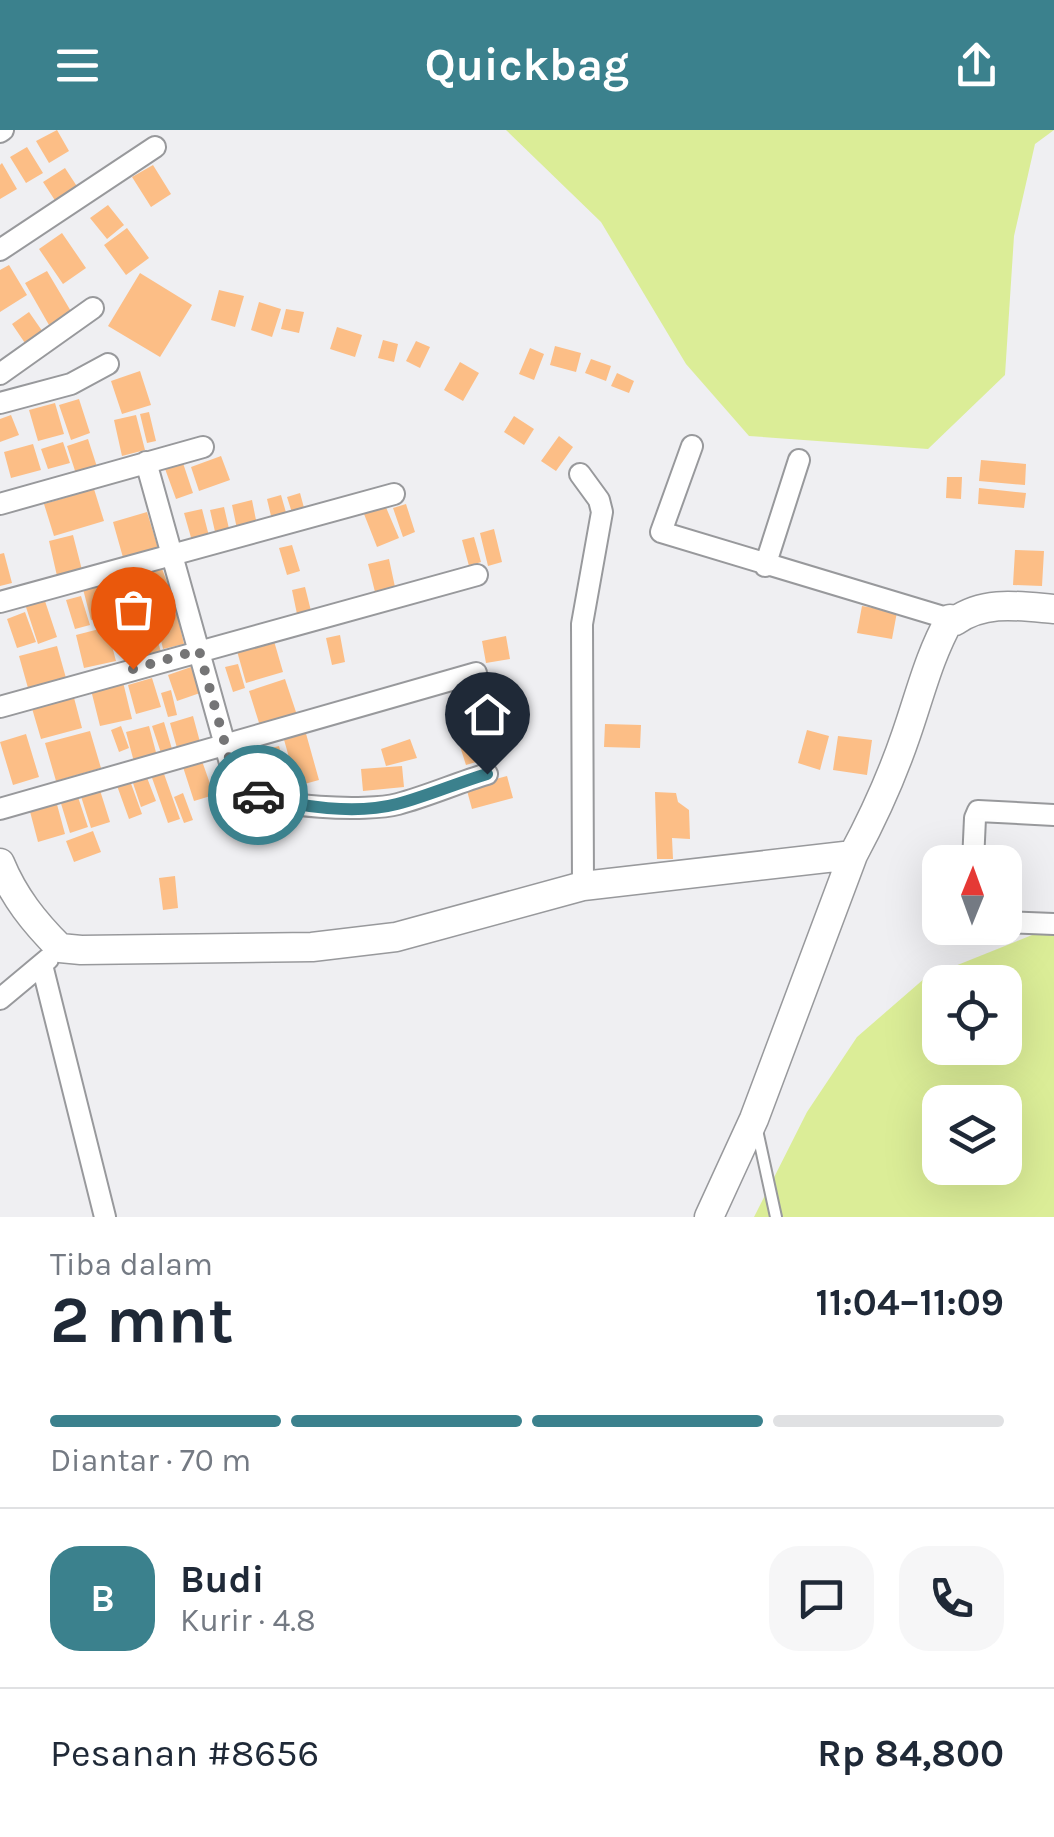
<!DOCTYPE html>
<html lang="id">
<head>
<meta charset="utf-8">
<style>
  :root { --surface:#fff; --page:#f6f6f7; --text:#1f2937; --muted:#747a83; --line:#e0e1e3; --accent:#3b818d }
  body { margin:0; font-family:Karla,sans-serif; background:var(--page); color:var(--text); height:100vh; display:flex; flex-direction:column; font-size:38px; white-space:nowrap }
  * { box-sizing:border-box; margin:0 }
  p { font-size:32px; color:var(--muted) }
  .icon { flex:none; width:55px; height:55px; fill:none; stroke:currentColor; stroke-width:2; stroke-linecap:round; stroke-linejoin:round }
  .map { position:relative; height:1087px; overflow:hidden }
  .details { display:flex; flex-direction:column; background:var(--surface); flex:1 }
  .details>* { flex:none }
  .needle { width:65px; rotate:1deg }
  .tools { position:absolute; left:922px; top:715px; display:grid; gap:20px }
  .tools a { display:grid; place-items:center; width:100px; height:100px; border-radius:20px; background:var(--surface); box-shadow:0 10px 40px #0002; font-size:50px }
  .pin { position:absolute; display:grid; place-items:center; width:85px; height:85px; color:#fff; margin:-102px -42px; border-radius:50% 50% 50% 0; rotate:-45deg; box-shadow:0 0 10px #0007 }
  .pin .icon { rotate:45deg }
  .courier { position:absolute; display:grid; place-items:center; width:100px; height:100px; margin:-50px; border:8px solid #3b818d; border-radius:50%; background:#fff; color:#222; box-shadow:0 2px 12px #0007 }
  .headline em { font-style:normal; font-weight:700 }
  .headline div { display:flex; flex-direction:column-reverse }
  .headline { display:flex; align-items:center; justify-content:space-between; height:170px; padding:0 50px }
  h1 { font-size:65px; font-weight:700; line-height:75px }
  .bar { display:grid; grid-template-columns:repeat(4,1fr); gap:15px 10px; align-content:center; height:120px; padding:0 50px }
  .bar i { height:12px; border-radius:8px; background:var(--line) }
  .bar .selected { background:var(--accent) }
  .bar p { grid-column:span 4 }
  .line { display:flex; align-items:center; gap:25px; padding:0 50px; border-top:2px solid var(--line) }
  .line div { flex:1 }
  .round { display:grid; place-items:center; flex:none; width:105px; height:105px; border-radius:30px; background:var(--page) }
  header { display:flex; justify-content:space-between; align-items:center; height:130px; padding:0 50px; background:var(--accent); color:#fff; font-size:45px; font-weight:700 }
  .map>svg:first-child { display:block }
  .green { fill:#dbed97; fill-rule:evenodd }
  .building { fill:#fcbe86 }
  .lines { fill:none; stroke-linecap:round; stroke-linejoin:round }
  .service-casing { stroke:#98999c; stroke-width:14 }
  .minor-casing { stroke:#98999c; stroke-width:24 }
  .tertiary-casing { stroke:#98999c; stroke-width:31 }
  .service { stroke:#fff; stroke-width:10 }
  .minor { stroke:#fff; stroke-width:20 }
  .tertiary { stroke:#fff; stroke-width:28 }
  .done { stroke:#757576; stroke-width:10; stroke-dasharray:0 18 }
  .route { stroke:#3b818d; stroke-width:12 }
</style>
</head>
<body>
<header><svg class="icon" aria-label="menu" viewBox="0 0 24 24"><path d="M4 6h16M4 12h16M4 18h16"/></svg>Quickbag<svg class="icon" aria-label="share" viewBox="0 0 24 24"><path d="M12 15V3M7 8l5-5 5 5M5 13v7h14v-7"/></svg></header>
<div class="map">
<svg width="1054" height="1087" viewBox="0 0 1054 1087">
  <rect width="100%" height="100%" fill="#efeff2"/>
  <path class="green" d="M506,0H1054L1035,14L1014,106L1005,245L928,319L749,306L686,234L601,92Z
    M1042,801L1054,803V1087H754L807,982L857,907L925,848ZM940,852H1005V918H940ZM940,972H1005V1038H940Z"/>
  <path class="building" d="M57,0L69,21L49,33L36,11Z
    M27,17L43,43L26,53L10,27Z
    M2,33L17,59L0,69V35Z
    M153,35L171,64L151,77L132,47Z
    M65,38L80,61L58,75L43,52Z
    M108,75L124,95L107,109L90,88Z
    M127,98L149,128L126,145L104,115Z
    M62,103L86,138L63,154L39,119Z
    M9,135L27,165L0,182V140Z
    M47,141L72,183L49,195L25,153Z
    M140,143L192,175L160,227L108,196Z
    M219,160L244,166L235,197L211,190Z
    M259,172L281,179L272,207L251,200Z
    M286,179L304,182L299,203L281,199Z
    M29,182L45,205L27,216L12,194Z
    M337,197L362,205L355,227L330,219Z
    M383,210L398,214L394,232L378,228Z
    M416,211L430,217L420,238L406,231Z
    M555,216L581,223L576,242L550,235Z
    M530,218L544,224L534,250L519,244Z
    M591,229L611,236L606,251L585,243Z
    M460,232L479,243L463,271L444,260Z
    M140,241L151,275L122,284L111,251Z
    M617,243L634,251L629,263L611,256Z
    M79,269L90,303L71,310L59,275Z
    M55,273L64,304L38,311L29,280Z
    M149,282L156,311L147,313L140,284Z
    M11,285L19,305L0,312V289Z
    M136,285L145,320L122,326L114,290Z
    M514,286L534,299L524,315L504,302Z
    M559,306L573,317L556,341L541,331Z
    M88,309L98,340L77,347L67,316Z
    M63,312L70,333L48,339L41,319Z
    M33,314L41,340L11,348L4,322Z
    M221,326L230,350L199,361L191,337Z
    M182,330L193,363L176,369L164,336Z
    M981,330L1026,334L1025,355L979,351Z
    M947,347H962L961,369L946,368Z
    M979,358L1026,363L1024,378L978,374Z
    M94,359L104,391L54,406L44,374Z
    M300,363L306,385L294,389L287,367Z
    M281,365L287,386L272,390L267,369Z
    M252,370L257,395L237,399L232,375Z
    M406,374L415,402L403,407L393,378Z
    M385,375L399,408L377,417L364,384Z
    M224,377L230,403L216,406L210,380Z
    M202,379L209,406L192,411L184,383Z
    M147,382L159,421L124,431L113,392Z
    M494,399L502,432L488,436L480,403Z
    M73,405L82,440L57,446L49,411Z
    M474,407L481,432L469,436L462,410Z
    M292,415L300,441L287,445L279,418Z
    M1015,420L1044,421L1042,456L1013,455Z
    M4,423L12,453L0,456V424Z
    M389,429L395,457L375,462L368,434Z
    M161,436L173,468L136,481L125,448Z
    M108,452L116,484L91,490L83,459Z
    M305,457L311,481L297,484L292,460Z
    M81,466L90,495L75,499L66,470Z
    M44,468L57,507L38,514L25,474Z
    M862,476L897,482L892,509L857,503Z
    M149,481L161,522L147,526L135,485Z
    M25,482L36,512L17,518L7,489Z
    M177,484L184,514L163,519L156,490Z
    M107,497L116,531L84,538L76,505Z
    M340,505L345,532L332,535L326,508Z
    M506,506L510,529L486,533L482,511Z
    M274,511L283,542L246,553L237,521Z
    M57,516L66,548L28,558L19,526Z
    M238,534L245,558L233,562L225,537Z
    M191,537L200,563L177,571L168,545Z
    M152,548L161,577L136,584L128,555Z
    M285,549L297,585L260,596L249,561Z
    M123,552L132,589L100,596L91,560Z
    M171,560L177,585L168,587L161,563Z
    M73,564L82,598L41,609L31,575Z
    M193,586L200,612L177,618L170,593Z
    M164,592L172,619L161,623L152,596Z
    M605,594L641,595L640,618L604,617Z
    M121,596L129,618L119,622L111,600Z
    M149,596L157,626L134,632L126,602Z
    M492,597L500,625L466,635L457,607Z
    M305,600L319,650L297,656L283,606Z
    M807,600L829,606L820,640L798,633Z
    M90,601L101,638L56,651L45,613Z
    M26,604L39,647L13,655L0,612Z
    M838,606L872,610L867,645L833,640Z
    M410,609L417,628L386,636L381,619Z
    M279,616L288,646L273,651L264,620Z
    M260,618L270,643L259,647L250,622Z
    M202,631L214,665L194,671L183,637Z
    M402,636L404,657L363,661L361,639Z
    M163,641L180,689L168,693L151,645Z
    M146,645L156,671L141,677L132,650Z
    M507,646L513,668L472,679L466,657Z
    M129,648L142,684L129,689L116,653Z
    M98,654L110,692L91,698L79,660Z
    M76,661L88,697L70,703L59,667Z
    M655,662L676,663L678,672L689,680L690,709L672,708L673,729H657Z
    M183,663L193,690L184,693L174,667Z
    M55,667L65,704L38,712L28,674Z
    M278,673L280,686L256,688L254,675Z
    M93,701L101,722L74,732L66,711Z
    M175,746L178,778L163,780L159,748Z"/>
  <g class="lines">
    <g class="service-casing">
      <path id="service" d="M757,1000L776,1087"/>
    </g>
    <g class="minor-casing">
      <path id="minor" d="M0,2L3,0
        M0,120L155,17
        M0,244L93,178
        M0,273L71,254L108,234
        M692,316L661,402L950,489
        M146,332L230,633C234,643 237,653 245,660C270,678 368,682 398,674C428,666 457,653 487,644
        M580,344L599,370L602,382L582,494L583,756
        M0,374L203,317
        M765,436L799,330
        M0,472L394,364
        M0,577L477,445
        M0,679L476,543
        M973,732L975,688L978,681L1054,685
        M1005,792L1054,794
        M42,835L105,1087
        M0,869L48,829"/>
    </g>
    <g class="tertiary-casing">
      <path id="tertiary" d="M0,733C14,767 34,792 60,818L81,820L312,817L396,807L583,756L853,725
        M709,1087L754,989L853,725C874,686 892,646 906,605C920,565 929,526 950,489L955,491C985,470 1019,476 1054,479"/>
    </g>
    <use href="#service" class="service"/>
    <use href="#minor" class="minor"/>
    <use href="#tertiary" class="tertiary"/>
  </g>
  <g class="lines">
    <path class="done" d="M133,539L199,520L234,646L242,657L258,665"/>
    <path class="route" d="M258,665C300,677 355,685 397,674C428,666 457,653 487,644"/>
  </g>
</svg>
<div class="tools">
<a><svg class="needle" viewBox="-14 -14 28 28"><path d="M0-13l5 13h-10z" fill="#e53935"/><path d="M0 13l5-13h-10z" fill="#747a83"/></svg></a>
<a><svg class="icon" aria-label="locate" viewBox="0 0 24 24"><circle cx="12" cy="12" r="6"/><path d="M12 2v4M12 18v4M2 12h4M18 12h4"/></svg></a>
<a><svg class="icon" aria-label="layers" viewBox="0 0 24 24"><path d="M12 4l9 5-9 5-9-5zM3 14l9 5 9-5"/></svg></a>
</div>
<div class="pin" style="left:133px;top:539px;background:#ea580c"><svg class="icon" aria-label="bag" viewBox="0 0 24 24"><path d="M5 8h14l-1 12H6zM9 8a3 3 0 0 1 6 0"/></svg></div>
<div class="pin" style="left:487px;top:644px;background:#1f2937"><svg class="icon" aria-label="home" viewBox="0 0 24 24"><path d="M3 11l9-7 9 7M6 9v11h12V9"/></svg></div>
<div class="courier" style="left:258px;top:665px"><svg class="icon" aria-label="car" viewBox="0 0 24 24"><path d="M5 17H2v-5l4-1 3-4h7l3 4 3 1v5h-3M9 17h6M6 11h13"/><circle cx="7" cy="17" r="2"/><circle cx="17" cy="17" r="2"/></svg></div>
</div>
<section class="details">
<div class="headline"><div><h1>2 mnt</h1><p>Tiba dalam</p></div><em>11:04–11:09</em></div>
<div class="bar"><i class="selected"></i><i class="selected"></i><i class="selected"></i><i></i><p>Diantar · 70 m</p></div>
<div class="line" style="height:180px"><b class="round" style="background:var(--accent);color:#fff">B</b><div><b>Budi</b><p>Kurir · 4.8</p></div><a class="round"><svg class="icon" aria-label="chat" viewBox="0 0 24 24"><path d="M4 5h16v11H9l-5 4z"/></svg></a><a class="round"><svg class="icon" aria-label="phone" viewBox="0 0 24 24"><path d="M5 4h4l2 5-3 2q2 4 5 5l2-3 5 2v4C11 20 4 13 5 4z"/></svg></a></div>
<div class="line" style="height:130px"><div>Pesanan #8656</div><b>Rp 84,800</b></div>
</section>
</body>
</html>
